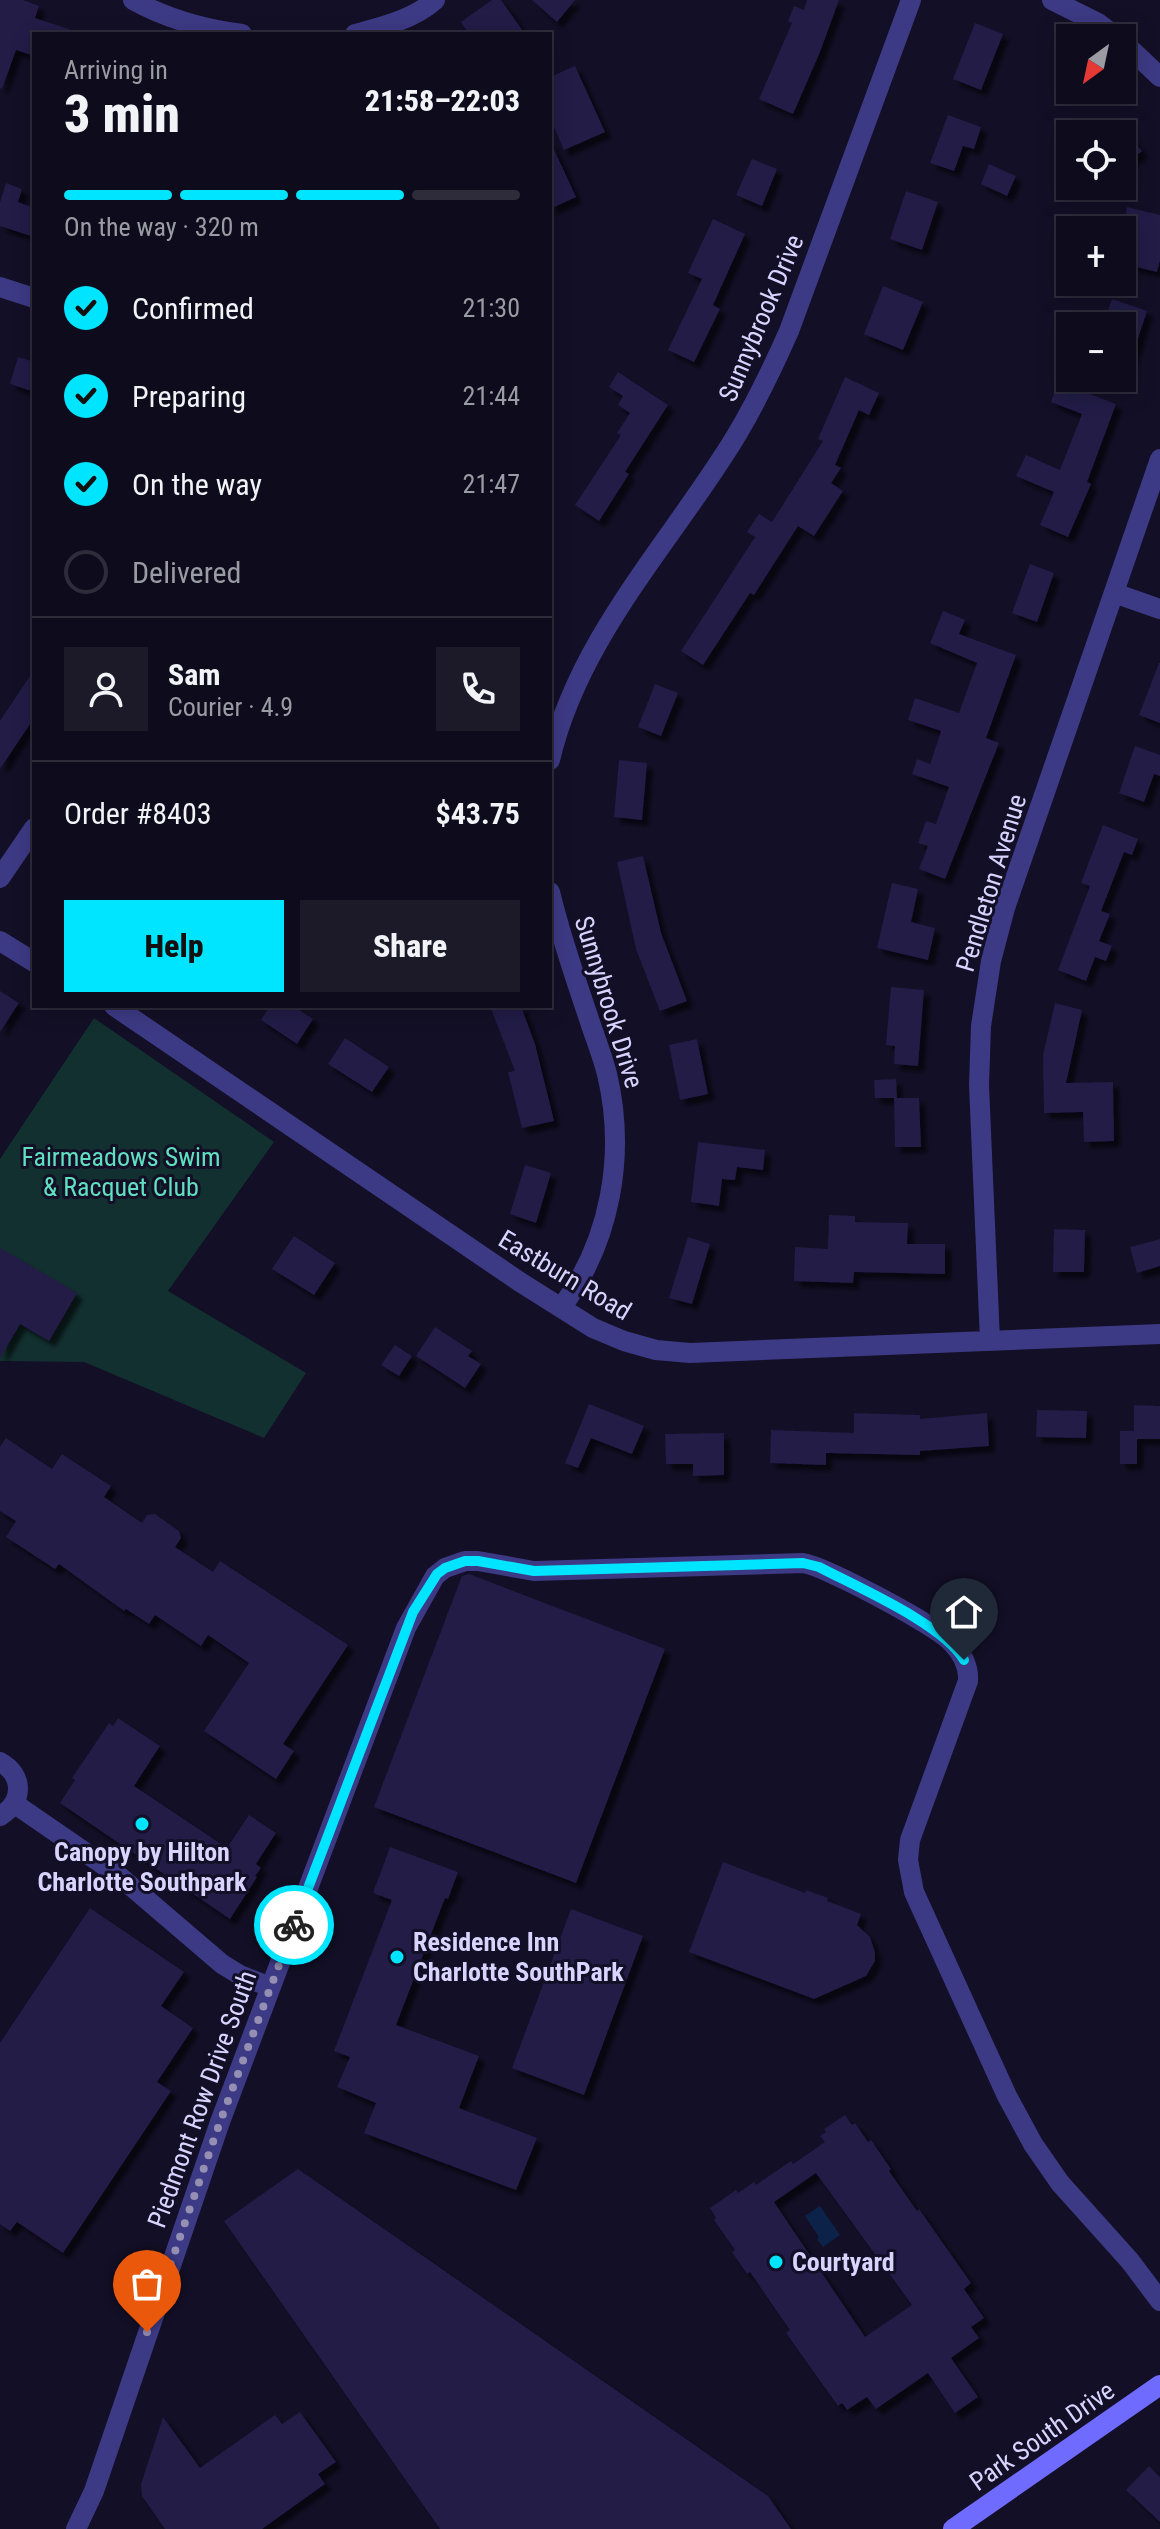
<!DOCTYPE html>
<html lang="en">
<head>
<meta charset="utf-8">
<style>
  :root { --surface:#0e0b1c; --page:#1c1929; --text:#f1f3f6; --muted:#9b9ba3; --line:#2e2b3b; --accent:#00e5ff }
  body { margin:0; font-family:"Roboto Condensed",sans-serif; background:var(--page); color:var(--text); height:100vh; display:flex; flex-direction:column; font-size:30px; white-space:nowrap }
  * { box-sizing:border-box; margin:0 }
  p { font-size:26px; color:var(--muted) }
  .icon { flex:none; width:44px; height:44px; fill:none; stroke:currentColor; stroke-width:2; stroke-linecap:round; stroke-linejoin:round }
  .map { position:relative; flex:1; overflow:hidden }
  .drawer { position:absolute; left:32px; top:32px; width:520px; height:976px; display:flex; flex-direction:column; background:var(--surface); border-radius:0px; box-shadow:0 4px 20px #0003,0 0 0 2px var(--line) }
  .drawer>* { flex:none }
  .needle { width:52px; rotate:213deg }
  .controls { position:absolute; left:1056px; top:24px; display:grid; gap:16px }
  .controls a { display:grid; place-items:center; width:80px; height:80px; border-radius:0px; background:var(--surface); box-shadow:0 4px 20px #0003,0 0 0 2px var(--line); font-size:40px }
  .pin { position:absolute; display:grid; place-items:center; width:68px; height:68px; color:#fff; margin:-82px -34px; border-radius:50% 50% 50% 0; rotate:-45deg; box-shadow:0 0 8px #0007 }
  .pin .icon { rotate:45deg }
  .courier { position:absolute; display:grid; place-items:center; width:80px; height:80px; margin:-40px; border:6px solid #00e5ff; border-radius:50%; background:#fff; color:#222; box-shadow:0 2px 10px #0007 }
  .overview em { font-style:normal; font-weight:800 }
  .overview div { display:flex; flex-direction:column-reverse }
  .overview { display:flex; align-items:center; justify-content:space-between; height:136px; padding:0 32px }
  h1 { font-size:52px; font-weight:800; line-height:60px }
  .bar { display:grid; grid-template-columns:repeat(4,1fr); gap:12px 8px; align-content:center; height:96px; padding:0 32px }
  .bar i { height:10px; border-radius:6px; background:var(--line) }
  .bar .selected { background:var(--accent) }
  .bar p { grid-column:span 4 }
  .line { display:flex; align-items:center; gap:20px; padding:0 32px; border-top:2px solid var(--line) }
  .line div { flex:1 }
  .round { display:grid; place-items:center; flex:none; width:84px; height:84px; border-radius:0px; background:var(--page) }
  ol { padding:0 32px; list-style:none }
  li { display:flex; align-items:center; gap:24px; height:88px }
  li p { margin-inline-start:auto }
  li .icon { padding:8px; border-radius:50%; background:var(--accent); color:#111; stroke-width:4 }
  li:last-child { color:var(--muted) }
  li i { width:44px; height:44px; border:4px solid var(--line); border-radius:50% }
  .button { display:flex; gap:16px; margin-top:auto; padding:16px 32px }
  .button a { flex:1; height:92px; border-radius:0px; background:var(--accent); color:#111; font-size:32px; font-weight:800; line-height:92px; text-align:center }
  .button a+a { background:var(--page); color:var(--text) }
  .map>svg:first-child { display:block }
  .green { fill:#12302f }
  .water { fill:#0c2248 }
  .building { fill:#241b47; fill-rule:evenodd; filter:url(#shadow) }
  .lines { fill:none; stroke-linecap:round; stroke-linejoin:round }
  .street { stroke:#3d3a85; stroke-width:20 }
  .secondary { stroke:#6f6bff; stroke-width:20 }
  .done { stroke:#948fb3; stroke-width:8; stroke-dasharray:0 14.4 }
  .route { stroke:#00e5ff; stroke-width:10 }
  .poi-dot { fill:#00e5ff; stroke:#130f26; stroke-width:3 }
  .labels { text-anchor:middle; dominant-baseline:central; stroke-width:6; stroke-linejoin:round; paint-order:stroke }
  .street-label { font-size:26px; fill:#d9d4ff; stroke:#130f26 }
  .park-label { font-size:26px; fill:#5fe0c0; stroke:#130f26 }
  .poi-label { font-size:26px; font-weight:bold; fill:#d9d4ff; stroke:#130f26; text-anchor:start }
</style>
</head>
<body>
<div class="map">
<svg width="1160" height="2529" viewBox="0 0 1160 2529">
  <defs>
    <filter id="shadow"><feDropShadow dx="6" dy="6" stdDeviation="2" flood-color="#0009"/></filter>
  </defs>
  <rect width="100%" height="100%" fill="#130f26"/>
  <path class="green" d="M94,1018L274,1142L168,1291L306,1373L264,1438L84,1362L0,1361V1159Z"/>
  <path class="water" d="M820,2206L840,2235L823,2247L817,2239L819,2237L805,2216Z"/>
  <path class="building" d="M0,0H23L39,6L35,18L75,31V34H34V56L16,50L2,89L0,88Z
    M492,0H501L525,34H469L461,22Z
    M532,0H575L557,22Z
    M807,0H839L820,52L793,114L759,99L792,23L788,21L794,6L804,10Z
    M975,23L1003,34L981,90L953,79Z
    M575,66L605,132L564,150L550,118V77Z
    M948,115L981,127L974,149L963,146L954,171L930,163Z
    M1122,128L1142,151L1122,168Z
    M550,141L576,197L550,209Z
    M752,159L777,169L762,206L736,195Z
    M989,164L1016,176L1007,196L981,184Z
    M6,183L22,189L18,202L34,208V237L0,226V202Z
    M906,191L938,202L922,250L890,239Z
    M1127,207L1160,215V260L1157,272L1128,265L1134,241L1122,238Z
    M713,219L745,234L713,305L720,309L694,362L668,350L702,279L688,273Z
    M883,286L923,302L903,350L864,334Z
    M1112,299L1147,311L1125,378L1122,377V326L1104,323Z
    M18,357L34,362V392L10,384Z
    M618,372L668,405L625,472L629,474L599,521L575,505L621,435L617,433L630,413L618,405L623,396L609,387Z
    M845,377L879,393L869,415L859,410L835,465L841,468L831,483L843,491L814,536L798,526L754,595L750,593L703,665L681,651L755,537L747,532L759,514L772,522L823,441L818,439Z
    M1058,382L1116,404L1087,482L1091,484L1068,537L1040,525L1054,492L1016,476L1026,455L1060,470L1082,414L1051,402Z
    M1030,564L1054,573L1037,622L1012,613Z
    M943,611L965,620L959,634L1016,655L986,738L999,743L945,879L919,869L928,846L918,843L926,821L936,824L949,787L912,774L917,759L930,764L941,731L908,720L915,698L959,713L977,663L930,643Z
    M1159,663H1160V723L1139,715Z
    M34,670V718L0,769V721Z
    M655,684L678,693L661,736L638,727Z
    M1135,746L1160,755V776L1154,774L1144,802L1119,793Z
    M619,760L647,763L642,820L614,817Z
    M1103,825L1138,839L1132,855L1124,852L1101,911L1110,914L1099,941L1112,946L1106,961L1095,957L1086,981L1058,970L1090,886L1081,883Z
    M643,856L661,933L687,1001L660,1011L636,949L617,862Z
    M892,883L918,889L911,922L935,928L928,960L877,948Z
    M891,987L924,990L918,1066L894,1064L895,1046L886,1045Z
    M0,991L19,1003L0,1032Z
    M1055,1003L1082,1010L1066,1083L1113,1082L1114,1141L1084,1142L1083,1112L1044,1113L1043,1055Z
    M270,1006H293L313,1019L297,1044L261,1020Z
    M490,1006H521L535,1044L554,1121L522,1128L508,1072L515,1071Z
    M345,1038L389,1067L372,1092L328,1064Z
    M697,1039L708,1094L680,1100L669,1045Z
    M896,1079L897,1098H875L874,1080Z
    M894,1098H919L921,1147H895Z
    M698,1142L765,1150L763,1170L737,1167L735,1180L722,1179L719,1206L691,1202Z
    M525,1165L551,1173L536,1223L510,1214Z
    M829,1215L855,1216V1222L908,1223L907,1244H945V1274L854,1272L853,1283L794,1281L795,1247L828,1249Z
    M1054,1229L1085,1230L1084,1272H1053Z
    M294,1236L335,1263L314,1295L272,1269Z
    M688,1237L710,1244L692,1304L669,1298Z
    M1160,1239V1266L1137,1273L1130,1247Z
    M0,1248L77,1293L49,1341L20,1324L0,1358Z
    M435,1327L472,1351L468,1356L481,1364L465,1388L416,1356Z
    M395,1345L412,1356L399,1376L381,1365Z
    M589,1404L644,1426L632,1454L591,1438L578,1468L565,1463Z
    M1134,1405L1160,1406V1439H1137V1464H1120V1431H1134Z
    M1037,1410L1087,1411L1086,1438L1036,1437Z
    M854,1413L920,1415V1419L987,1413L989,1446L920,1451V1455L826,1453V1465L770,1463L771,1430L854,1433Z
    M724,1433V1475L693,1476V1464H666L665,1434Z
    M6,1438L52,1469L62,1454L111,1486L104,1497L142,1523L147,1515L155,1514L179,1531L181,1538L175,1547L213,1572L220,1561L348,1645L283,1744L294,1751L276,1779L204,1731L249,1663L208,1635L201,1646L155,1615L149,1624L126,1609L124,1611L59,1564L55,1569L6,1537L16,1521L0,1511V1447Z
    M469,1574L665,1649L576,1883L374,1807L462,1576Z
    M118,1718L160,1746L134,1786L227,1848L249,1815L276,1833L256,1864L261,1868L255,1876L257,1877L230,1919L60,1803L75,1780L72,1778L109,1723L113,1726Z
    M390,1847L458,1872L448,1899L445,1898L396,2025L479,2056L459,2108L537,2138L516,2190L364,2133L376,2103L337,2087L350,2057L334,2051L392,1900L373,1893Z
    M723,1862L805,1893L806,1890L828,1898L827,1901L861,1914L857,1925L870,1937L875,1952V1961L866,1976L814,1999L689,1952Z
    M90,1908L184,1972L161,2006L193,2028L157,2082L171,2091L63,2253L17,2222L10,2231L0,2224V2043Z
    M571,1909L643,1936L584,2095L512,2068Z
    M845,2115L852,2125L855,2123L868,2142L871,2140L891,2169L889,2171L917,2211L919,2209L971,2283L964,2289L984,2318L971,2327L979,2338L951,2358L978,2397L955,2413L928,2373L876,2409L867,2397L847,2410L842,2403L838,2406L786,2333L790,2330L776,2310L750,2272L747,2274L732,2252L735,2250L714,2220L716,2218L710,2208L736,2190L738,2193L754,2182L756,2185L791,2161L793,2164L825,2142L820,2136L826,2132L824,2129ZM816,2173L912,2305L865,2337L774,2202Z
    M298,2169L768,2496L791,2529H440L224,2221Z
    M300,2412L336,2462L318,2474L325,2484L262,2529H165L142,2496L141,2484L163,2417L200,2468L275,2415L282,2424Z
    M1149,2466L1160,2477V2522L1126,2490Z"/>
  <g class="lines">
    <path class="street" d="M133,0C167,19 203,29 242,34
      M1052,0L1098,23L1118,38
      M355,34C382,27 414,19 435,0
      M1122,41L1160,77
      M0,287L34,298
      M1114,593L1160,609
      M550,760C577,644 661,553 724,455C750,416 770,374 789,331L911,0
      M0,878L34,828
      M550,892C560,934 574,975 588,1016C594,1035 602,1054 607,1074C626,1154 611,1241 561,1308
      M0,941L34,962
      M114,1006L520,1282L593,1328L624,1341L656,1350L690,1353L1160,1334
      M990,1341L979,1085L981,1026L991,961L1005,908L1160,459
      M0,1762C24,1775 24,1802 0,1816
      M15,1804L118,1875L222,1964L240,1975L270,1987
      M76,2529L94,2491L220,2122L406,1628L435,1576L445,1568L465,1561H478L534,1571L803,1563C827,1567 935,1625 951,1642C962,1653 969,1666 968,1681L910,1840L908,1860L914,1892L1007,2096L1033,2144L1060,2183L1130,2261L1160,2301"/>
    <path class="secondary" d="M953,2529L1160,2385"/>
  </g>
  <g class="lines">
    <path class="done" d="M147,2332L220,2122L294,1925"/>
    <path class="route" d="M294,1925L413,1612L437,1574L445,1568L465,1561H478L534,1571L803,1563L819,1567C859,1588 943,1624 964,1660"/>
  </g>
  <g class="poi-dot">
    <circle cx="142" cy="1824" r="8"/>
    <circle cx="397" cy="1957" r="8"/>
    <circle cx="776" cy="2262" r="8"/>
  </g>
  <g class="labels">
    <g class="street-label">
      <text transform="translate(761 318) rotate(-67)">Sunnybrook Drive</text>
      <text transform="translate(991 883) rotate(-73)">Pendleton Avenue</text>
      <text transform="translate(609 1002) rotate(73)">Sunnybrook Drive</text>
      <text transform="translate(565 1275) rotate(31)">Eastburn Road</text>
      <text transform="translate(202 2099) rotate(-70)">Piedmont Row Drive South</text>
      <text transform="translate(1042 2436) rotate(-35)">Park South Drive</text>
    </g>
    <g class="park-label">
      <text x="121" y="1157">Fairmeadows Swim<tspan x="121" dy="30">&amp; Racquet Club</tspan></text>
    </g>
    <g class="poi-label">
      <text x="142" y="1852" text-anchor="middle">Canopy by Hilton<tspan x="142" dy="30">Charlotte Southpark</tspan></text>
      <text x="413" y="1942">Residence Inn<tspan x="413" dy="30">Charlotte SouthPark</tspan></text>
      <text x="792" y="2262">Courtyard</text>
    </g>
  </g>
</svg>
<div class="controls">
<a><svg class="needle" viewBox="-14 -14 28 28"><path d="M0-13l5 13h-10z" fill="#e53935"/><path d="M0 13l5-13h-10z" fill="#9b9ba3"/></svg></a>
<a><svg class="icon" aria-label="locate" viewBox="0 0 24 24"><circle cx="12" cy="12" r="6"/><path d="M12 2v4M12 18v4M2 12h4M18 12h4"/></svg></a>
<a>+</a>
<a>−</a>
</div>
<div class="pin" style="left:147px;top:2332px;background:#ea580c"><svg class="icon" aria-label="bag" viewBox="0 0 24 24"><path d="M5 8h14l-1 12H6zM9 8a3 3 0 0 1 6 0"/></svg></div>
<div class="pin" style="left:964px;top:1660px;background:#1f2937"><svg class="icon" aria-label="home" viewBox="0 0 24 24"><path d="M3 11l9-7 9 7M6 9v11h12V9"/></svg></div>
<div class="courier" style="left:294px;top:1925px"><svg class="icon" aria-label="bike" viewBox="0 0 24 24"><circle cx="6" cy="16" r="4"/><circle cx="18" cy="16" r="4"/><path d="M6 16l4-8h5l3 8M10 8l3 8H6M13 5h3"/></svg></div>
<section class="drawer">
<div class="overview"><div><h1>3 min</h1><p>Arriving in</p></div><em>21:58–22:03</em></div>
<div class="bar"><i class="selected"></i><i class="selected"></i><i class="selected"></i><i></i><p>On the way · 320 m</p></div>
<ol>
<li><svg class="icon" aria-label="check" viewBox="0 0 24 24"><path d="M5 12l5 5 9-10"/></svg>Confirmed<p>21:30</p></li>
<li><svg class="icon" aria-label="check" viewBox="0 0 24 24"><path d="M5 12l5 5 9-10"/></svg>Preparing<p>21:44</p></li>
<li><svg class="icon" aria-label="check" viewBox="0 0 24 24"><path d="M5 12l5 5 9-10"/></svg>On the way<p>21:47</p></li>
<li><i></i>Delivered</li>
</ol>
<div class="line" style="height:144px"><a class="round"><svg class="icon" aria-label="person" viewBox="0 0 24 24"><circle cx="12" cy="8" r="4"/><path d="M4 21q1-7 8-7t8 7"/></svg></a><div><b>Sam</b><p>Courier · 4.9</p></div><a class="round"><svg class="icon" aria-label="phone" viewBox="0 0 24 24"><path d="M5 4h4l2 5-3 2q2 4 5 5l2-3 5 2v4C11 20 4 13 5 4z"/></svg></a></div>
<div class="line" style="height:104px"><div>Order #8403</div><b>$43.75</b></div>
<div class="button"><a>Help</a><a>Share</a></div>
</section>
</div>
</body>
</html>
